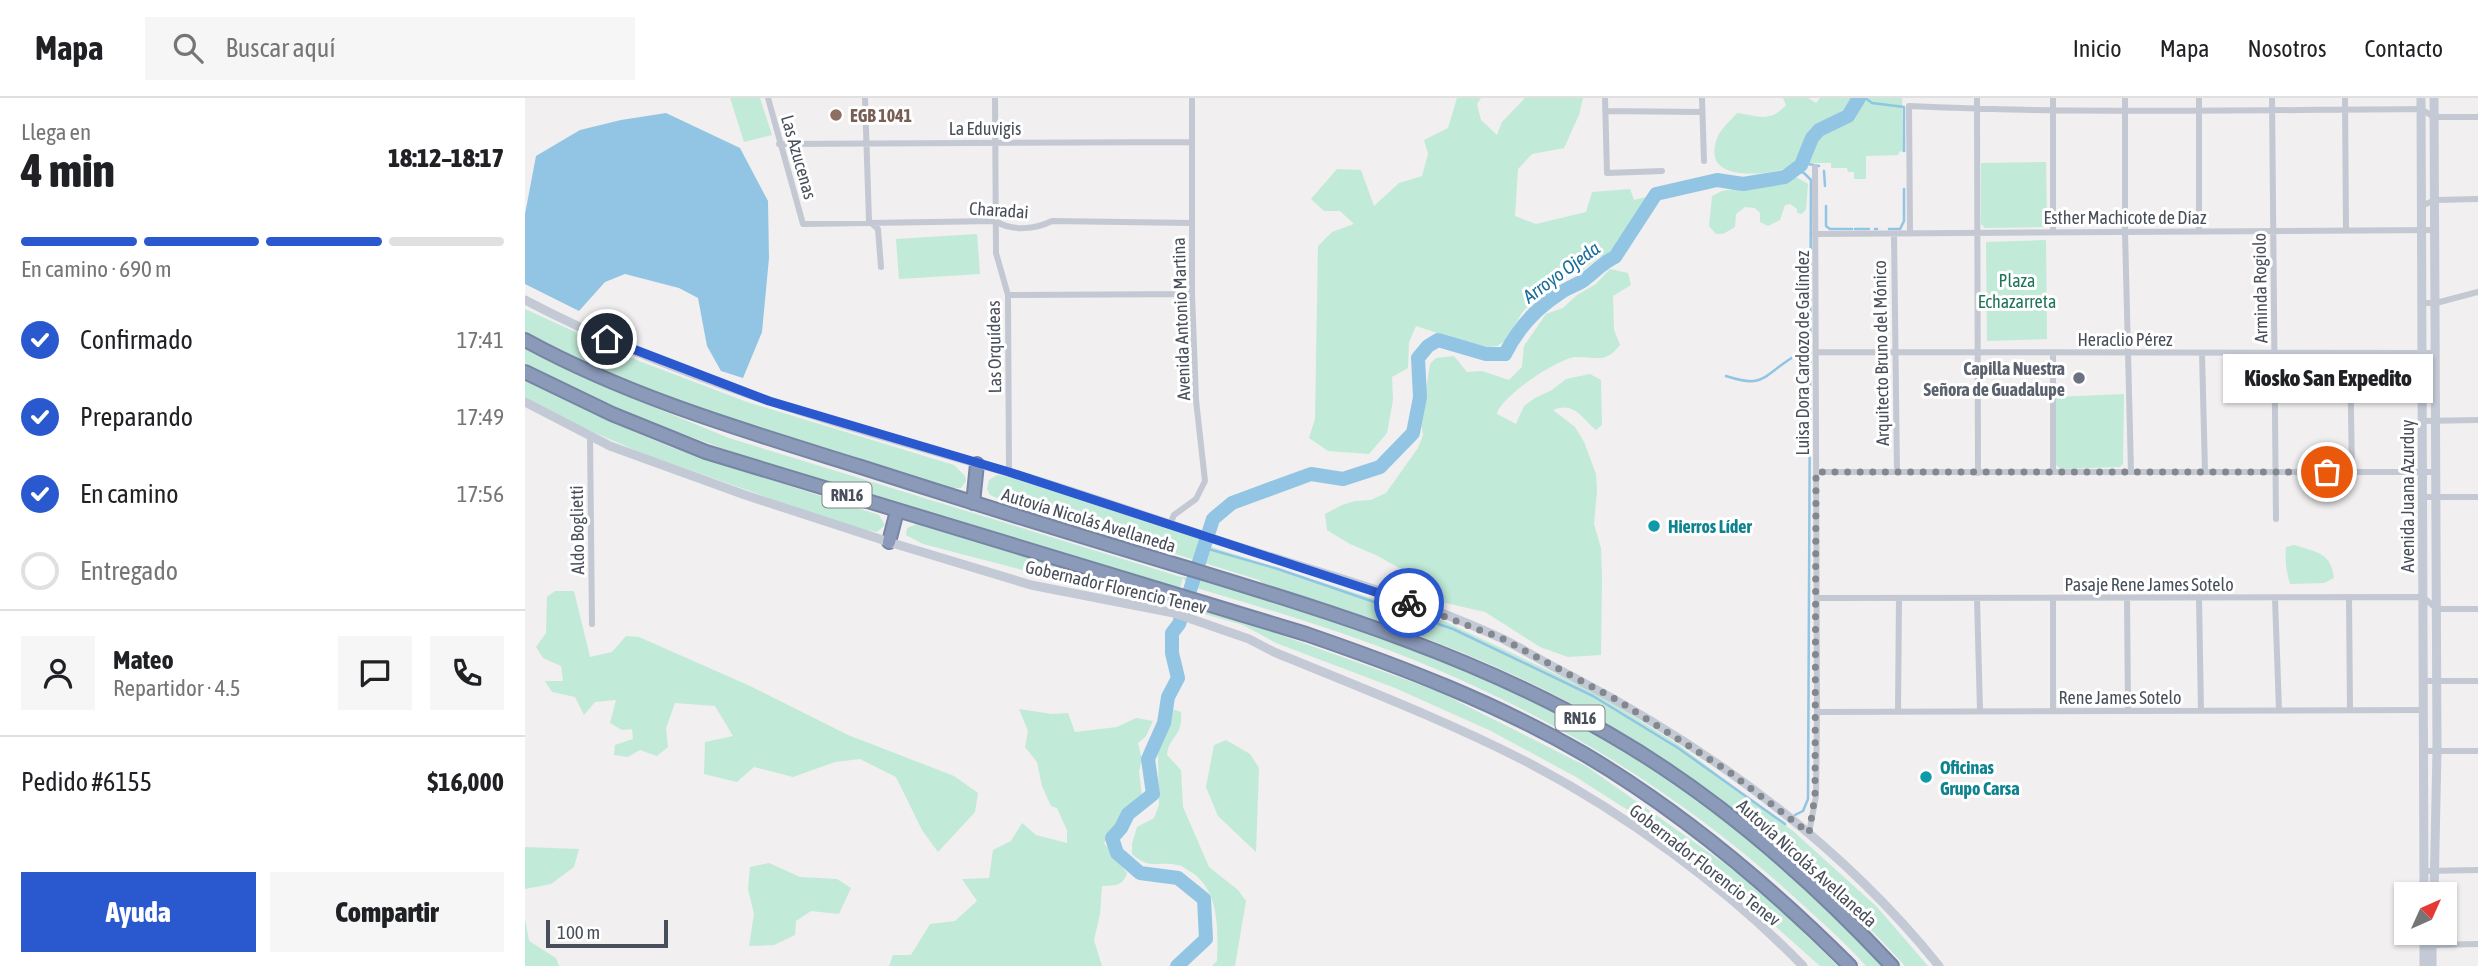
<!DOCTYPE html>
<html lang="es">
<head>
<meta charset="utf-8">
<style>
  :root { --surface:#fff; --page:#f6f6f6; --text:#202124; --muted:#757577; --line:#e0e0e0; --accent:#2a58cf }
  body { margin:0; font-family:"Asap Condensed",sans-serif; background:var(--page); color:var(--text); height:100vh; display:flex; flex-direction:column; font-size:26px; white-space:nowrap }
  * { box-sizing:border-box; margin:0 }
  p { font-size:23px; color:var(--muted) }
  .icon { flex:none; width:38px; height:38px; fill:none; stroke:currentColor; stroke-width:2; stroke-linecap:round; stroke-linejoin:round }
  .map { position:relative; flex:1; overflow:hidden }
  .sheet { display:flex; flex-direction:column; background:var(--surface); width:525px }
  .sheet>* { flex:none }
  .needle { width:46px; rotate:45deg }
  .buttons { position:absolute; left:1869px; top:784px; display:grid; gap:14px }
  .buttons a { display:grid; place-items:center; width:63px; height:63px; border-radius:0px; background:var(--surface); box-shadow:0 2px 5px #0004; font-size:35px }
  .scale { position:absolute; left:21px; bottom:18px; width:122px; box-sizing:border-box; padding-left:7px; border:4px solid #484f5a; border-top:0; font-size:19px; line-height:24px; white-space:nowrap; color:#484f5a; -webkit-text-stroke:5px #fff; paint-order:stroke }
  .pin { position:absolute; display:grid; place-items:center; width:60px; height:60px; color:#fff; margin:-30px; border:4px solid #fff; border-radius:50%; box-shadow:0 2px 7px #0007 }
  .courier { position:absolute; display:grid; place-items:center; width:70px; height:70px; margin:-35px; border:5px solid #2a58cf; border-radius:50%; background:#fff; color:#222; box-shadow:0 2px 9px #0007 }
  .bubble { position:absolute; height:49px; border-radius:0px; background:var(--surface); box-shadow:0 2px 5px #0004; font-size:23px; font-weight:800; line-height:49px; text-align:center }
  .overview em { font-style:normal; font-weight:800 }
  .overview div { display:flex; flex-direction:column-reverse }
  .overview { display:flex; align-items:center; justify-content:space-between; height:119px; padding:0 21px }
  h1 { font-size:46px; font-weight:800; line-height:52px }
  .bar { display:grid; grid-template-columns:repeat(4,1fr); gap:10px 7px; align-content:center; height:84px; padding:0 21px }
  .bar i { height:9px; border-radius:5px; background:var(--line) }
  .bar .current { background:var(--accent) }
  .bar p { grid-column:span 4 }
  .line { display:flex; align-items:center; gap:18px; padding:0 21px; border-top:2px solid var(--line) }
  .line div { flex:1 }
  .round { display:grid; place-items:center; flex:none; width:74px; height:74px; border-radius:0px; background:var(--page) }
  ol { padding:0 21px; list-style:none }
  li { display:flex; align-items:center; gap:21px; height:77px }
  li p { margin-inline-start:auto }
  li .icon { padding:7px; border-radius:50%; background:var(--accent); color:#fff; stroke-width:4 }
  li:last-child { color:var(--muted) }
  li i { width:38px; height:38px; border:4px solid var(--line); border-radius:50% }
  .action { display:flex; gap:14px; margin-top:auto; padding:14px 21px }
  .action a { flex:1; height:80px; border-radius:0px; background:var(--accent); color:#fff; font-size:28px; font-weight:800; line-height:80px; text-align:center }
  .action a+a { background:var(--page); color:var(--text) }
  header { display:flex; align-items:center; gap:42px; box-sizing:border-box; height:98px; padding:0 35px; background:var(--surface); border-bottom:2px solid var(--line) }
  header strong { font-size:33px }
  nav { display:flex; gap:38px; margin-inline-start:auto; font-size:24px }
  .search { width:490px; height:63px; background:var(--page); display:flex; align-items:center; gap:18px; box-sizing:border-box; padding:0 24px; border-radius:0px; color:var(--muted); font-size:26px }
  main { display:flex; flex:1; min-height:0 }
  .map>svg:first-child { display:block }
  .green { fill:#c1ead8 }
  .water { fill:#92c5e3 }
  .lines { fill:none; stroke-linecap:round; stroke-linejoin:round }
  .stream { stroke:#92c5e3; stroke-width:2.5 }
  .river { stroke:#92c5e3; stroke-width:14 }
  .highway-casing { stroke:#7685a4; stroke-width:16 }
  .street { stroke:#c3c8d2; stroke-width:6 }
  .secondary { stroke:#c3c9d5; stroke-width:9 }
  .highway { stroke:#8b9ab9; stroke-width:12 }
  .done { stroke:#83878e; stroke-width:7; stroke-dasharray:0 12.6 }
  .route { stroke:#2a58cf; stroke-width:9 }
  .education-dot { fill:#8d6e63; stroke:#fff; stroke-width:2.5 }
  .worship-dot { fill:#6b7280; stroke:#fff; stroke-width:2.5 }
  .culture-dot { fill:#0f9aa8; stroke:#fff; stroke-width:2.5 }
  .labels { text-anchor:middle; dominant-baseline:central; stroke-width:6; stroke-linejoin:round; paint-order:stroke }
  .shield { fill:#fff; stroke:#7f848c; stroke-width:2 }
  .shield-label { font-size:16px; font-weight:bold; fill:#484f5a }
  .education-label { font-size:18px; font-weight:bold; fill:#785e54; stroke:#fff; text-anchor:start }
  .street-label { font-size:18px; fill:#484f5a; stroke:#fff }
  .park-label { font-size:18px; fill:#207458; stroke:#fff }
  .worship-label { font-size:18px; font-weight:bold; fill:#5b616d; stroke:#fff; text-anchor:end }
  .culture-label { font-size:18px; font-weight:bold; fill:#0d838f; stroke:#fff; text-anchor:start }
  .water-label { font-size:19px; font-style:italic; fill:#1a6c9b; stroke:#fff }
</style>
</head>
<body>
<header>
<strong>Mapa</strong>
<div class="search"><svg class="icon" aria-label="search" viewBox="0 0 24 24"><circle cx="10" cy="10" r="6"/><path d="M15 15l6 6"/></svg>Buscar aquí</div>
<nav><a>Inicio</a><a>Mapa</a><a>Nosotros</a><a>Contacto</a></nav>
</header>
<main>
<section class="sheet">
<div class="overview"><div><h1>4 min</h1><p>Llega en</p></div><em>18:12–18:17</em></div>
<div class="bar"><i class="current"></i><i class="current"></i><i class="current"></i><i></i><p>En camino · 690 m</p></div>
<ol>
<li><svg class="icon" aria-label="check" viewBox="0 0 24 24"><path d="M5 12l5 5 9-10"/></svg>Confirmado<p>17:41</p></li>
<li><svg class="icon" aria-label="check" viewBox="0 0 24 24"><path d="M5 12l5 5 9-10"/></svg>Preparando<p>17:49</p></li>
<li><svg class="icon" aria-label="check" viewBox="0 0 24 24"><path d="M5 12l5 5 9-10"/></svg>En camino<p>17:56</p></li>
<li><i></i>Entregado</li>
</ol>
<div class="line" style="height:126px"><a class="round"><svg class="icon" aria-label="person" viewBox="0 0 24 24"><circle cx="12" cy="8" r="4"/><path d="M4 21q1-7 8-7t8 7"/></svg></a><div><b>Mateo</b><p>Repartidor · 4.5</p></div><a class="round"><svg class="icon" aria-label="chat" viewBox="0 0 24 24"><path d="M4 5h16v11H9l-5 4z"/></svg></a><a class="round"><svg class="icon" aria-label="phone" viewBox="0 0 24 24"><path d="M5 4h4l2 5-3 2q2 4 5 5l2-3 5 2v4C11 20 4 13 5 4z"/></svg></a></div>
<div class="line" style="height:91px"><div>Pedido #6155</div><b>$16,000</b></div>
<div class="action"><a>Ayuda</a><a>Compartir</a></div>
</section>
<div class="map">
<svg width="1953" height="868" viewBox="0 0 1953 868">
  <rect width="100%" height="100%" fill="#f1efef"/>
  <path class="green" d="M205,0H235L247,37L219,44Z
    M932,0H956L952,6L956,22L972,37L977,24L1000,0H1058L1054,17L1039,50L1007,56L993,71L990,118L1011,126L1061,114L1067,94L1105,91L1109,102L1121,99L1120,105L1082,158L1074,159L1055,174L1032,182L998,213L980,243L972,248L964,249L934,242L891,228L884,244L883,270L867,279L868,302L862,335L844,356L803,353L784,340L790,321L793,148L807,134L829,126L815,113H799L786,101L812,71L836,72L849,108L874,85L897,78L903,56L899,42L923,30Z
    M1258,0H1283L1291,5L1295,0H1330C1320,25 1300,21 1283,38C1280,42 1274,61 1270,68C1245,77 1170,88 1194,36C1198,29 1206,22 1212,15C1234,18 1245,25 1261,7Z
    M1338,0H1377L1378,54L1375,53L1373,57L1341,58V81H1329V74H1323L1322,70H1306V65H1282L1288,47L1300,33L1326,21Z
    M1521,64L1522,124L1518,129L1460,130L1456,126V65Z
    M1271,79L1283,86L1281,111L1277,116L1272,115V111L1265,106L1260,107L1255,122L1243,128L1235,124V115L1230,110L1220,109L1211,116L1210,129L1198,136H1191L1184,128L1187,98L1197,93L1221,89L1256,87Z
    M452,136L455,176L374,181L371,141Z
    M1521,142L1522,241L1462,243L1461,144Z
    M1085,171L1103,175L1106,187L1088,198L1089,232L1095,247C1079,267 1072,258 1051,259C1033,260 975,299 972,316L991,326L999,308L1010,300L1027,292L1041,281L1065,276L1076,282L1077,327L1071,332C1057,320 1049,303 1028,312L1050,329L1059,344L1071,376L1072,393L1069,426L1076,450L1077,479L1076,557L1043,559L1015,549L960,514L921,505L894,491L883,475L853,458L825,446L802,432L800,416L817,407L830,403L846,402L861,395L893,350L898,337L896,323L905,266L911,260L929,258L942,274L957,273L984,282L997,269L999,248L1021,216L1038,210L1052,197L1071,186Z
    M0,211L114,263L222,304L429,367L440,378L441,383L436,390H424L387,377L235,334L107,288L0,234Z
    M0,249L87,292L204,340L656,479L678,481C765,508 854,534 939,570C1099,638 1241,741 1360,868H1341C1319,843 1293,821 1268,798C1171,709 1057,636 936,582C852,544 763,517 675,491L662,486L658,480L655,490L216,357L103,316L59,296L0,265Z
    M0,281L93,327L148,350L354,417L360,427L352,434L330,430L119,356L59,330L0,299Z
    M1599,296L1598,366L1595,369L1536,371L1531,367V299Z
    M472,377L486,379L674,440V445L921,524L1071,595L1154,647L1268,733L1352,809L1403,868H1380C1340,823 1295,784 1248,746C1195,702 1141,660 1081,625C974,562 857,522 739,486L734,482L474,401L465,397L462,391L464,382Z
    M392,426L657,505L670,509L671,507L910,592L1061,668L1199,765L1241,798L1313,868H1295L1206,789L1137,734L1051,679L966,633L870,590L751,545L718,527L599,493L540,483L398,446L381,437L382,430Z
    M1769,447C1791,454 1806,454 1809,480L1799,485L1765,486C1761,472 1760,463 1761,449Z
    M30,493H49L65,559L87,554L101,538L114,539L225,588L323,637L429,678L453,695L450,714L413,754L397,732L371,679L335,661L310,664L268,679L229,669L212,684L179,676L180,644L208,638L190,608L150,605L141,630L143,649L132,658L115,652L103,659L89,657L90,647L108,641L107,631L97,632L85,625L91,602L70,604L59,617L50,599L27,594L20,583H38L36,568L18,560L11,549L21,535L22,499Z
    M494,611L527,616L543,615L550,634L592,629L611,620L628,623L621,638L613,645L617,662L614,673L617,699L600,711L579,745L602,775C598,789 589,787 577,788L575,816L569,842L577,868H364L368,857H386L405,826L430,823L452,803L437,781L464,780L468,752L486,743L497,725L511,737L542,745V732L532,710L526,708L517,688L512,664L500,649L503,633Z
    M647,611L656,614C658,640 644,637 642,657L656,672L658,709L684,769L713,792L721,803L710,868H687L692,863C693,833 695,792 666,774C662,772 657,767 652,767C633,763 624,772 607,756V746L612,729L629,720L634,707L633,656Z
    M701,642L725,656L734,670L731,754L693,718L681,689L689,647Z
    M0,749L54,751L49,769L26,786L0,791Z
    M244,765L275,779L312,781L326,790L314,816L286,813L271,823L270,837L249,847L224,848L229,816L223,791L225,769Z
    M0,820L4,843L31,860L34,868H0Z"/>
  <path class="water" d="M141,15L215,50L243,103L244,160L237,234L218,280L196,273L182,248L173,200L154,190L100,176L80,184L54,213L0,186V116L11,58L55,32L96,22Z"/>
  <g class="lines">
    <path class="stream" d="M1340,0L1347,5L1379,9V53
      M1278,65L1294,68
      M1270,72L1279,75L1286,82L1283,701L1278,713L1270,717
      M1299,73L1300,88
      M1301,108V128L1305,131H1327
      M1330,131H1344
      M1350,131H1352
      M1364,131H1375L1379,123V91
      M1201,278C1238,290 1236,280 1265,261C1271,257 1278,254 1285,252
      M680,450L753,471L928,531L1068,598L1153,650L1260,726"/>
    <path class="river" d="M652,868L681,841L679,801L653,780L615,775L592,755L587,740L596,730L603,716L628,696L623,661L639,625L643,599L653,580L647,555V535L654,526L688,421L707,405L786,376L818,381L855,369L888,335L895,299L893,260L903,248L913,242L961,256H980C993,230 1010,211 1035,195C1042,190 1052,187 1059,182C1070,174 1077,165 1090,159L1131,96L1192,82L1218,86L1260,79L1276,67L1287,40L1294,32L1323,18L1334,0"/>
    <g class="highway-casing">
      <path id="highway" d="M0,242C106,300 221,333 336,369C445,404 555,438 665,471C812,516 950,558 1084,636C1190,697 1284,779 1367,868
        M0,274L87,316L181,354L781,536C877,569 971,605 1059,656C1157,714 1245,788 1325,868
        M448,405L452,366
        M364,444L372,413"/>
    </g>
    <path class="street" d="M243,0L278,126L471,123C487,134 511,131 527,123L667,125
      M340,0L344,123L353,131L356,169
      M470,0L471,155L483,197L484,374
      M1080,0L1082,75L1137,73
      M1177,0L1179,63
      M1452,0L1453,375
      M1600,0V134L1606,374
      M1674,0V132
      M1747,0L1751,421
      M1820,0L1821,131
      M1080,13L1177,14
      M254,46L667,44
      M1898,107L1911,102L1953,101
      M1528,133V0
      M1290,136L1910,132
      M1369,136L1372,374
      M1385,136L1384,8C1554,16 1725,12 1896,11L1909,19H1953
      M483,197L667,196
      M1898,205H1911L1953,194
      M1291,254L1910,255
      M1528,255V374
      M1677,255L1680,374
      M1825,255L1827,374
      M1897,323L1953,322
      M65,338L67,526
      M1291,374H1911
      M1899,399H1953
      M645,426L649,417L671,401L680,383L671,302L667,196V0
      M1824,499L1825,612
      M1292,500L1898,499L1912,511H1953
      M1452,500L1455,613
      M1528,500V613
      M1602,500L1603,613
      M1674,500L1676,613
      M1750,500L1754,612
      M1898,583H1953
      M1292,614L1899,612
      M1373,614L1374,500
      M1899,653H1953
      M1284,735L1291,698L1292,614L1290,69
      M1899,773L1953,772
      M1906,847L1953,846"/>
    <path class="secondary" d="M1896,0L1899,796
      M1909,0L1912,653L1909,796
      M0,202C150,281 317,327 479,373C551,393 621,419 692,442C785,472 889,499 978,541C1001,553 1024,567 1048,579C1187,652 1315,745 1414,868
      M0,304L85,348L220,397L364,444L506,487L649,515L724,541L749,554C834,589 920,622 1002,664C1100,715 1201,789 1278,868
      M1899,835V868
      M1907,868V835"/>
    <use href="#highway" class="highway"/>
  </g>
  <g class="lines">
    <path class="done" d="M884,505L976,540L1092,602L1203,673L1284,735L1290,698L1291,374H1802"/>
    <path class="route" d="M82,241L244,303L484,374L884,505"/>
  </g>
  <circle class="education-dot" cx="311" cy="17" r="7"/>
  <circle class="worship-dot" cx="1554" cy="280" r="7"/>
  <g class="culture-dot">
    <circle cx="1129" cy="428" r="7"/>
    <circle cx="1401" cy="679" r="7"/>
  </g>
  <g class="labels">
    <g class="shield">
      <rect x="297.5" y="384.5" width="49" height="25" rx="5"/>
      <rect x="1030.5" y="607.5" width="49" height="25" rx="5"/>
    </g>
    <g class="shield-label">
      <text x="322" y="397">RN16</text>
      <text x="1055" y="620">RN16</text>
    </g>
    <g class="education-label">
      <text x="325" y="17">EGB 1041</text>
    </g>
    <g class="street-label">
      <text x="460" y="30">La Eduvigis</text>
      <text transform="translate(274 59) rotate(74)">Las Azucenas</text>
      <text transform="translate(474 112) rotate(4)">Charadai</text>
      <text x="1600" y="119">Esther Machicote de Díaz</text>
      <text transform="translate(1735 190) rotate(-91)">Arminda Rogiolo</text>
      <text transform="translate(656 221) rotate(-92)">Avenida Antonio Martina</text>
      <text x="1600" y="241">Heraclio Pérez</text>
      <text transform="translate(469 249) rotate(-91)">Las Orquídeas</text>
      <text transform="translate(1277 255) rotate(-90)">Luisa Dora Cardozo de Galíndez</text>
      <text transform="translate(1356 255) rotate(-91)">Arquitecto Bruno del Mónico</text>
      <text transform="translate(1882 398) rotate(-90)">Avenida Juana Azurduy</text>
      <text transform="translate(564 422) rotate(17)">Autovía Nicolás Avellaneda</text>
      <text transform="translate(52 432) rotate(-91)">Aldo Boglietti</text>
      <text x="1624" y="486">Pasaje Rene James Sotelo</text>
      <text transform="translate(591 489) rotate(13)">Gobernador Florencio Tenev</text>
      <text x="1595" y="599">Rene James Sotelo</text>
      <text transform="translate(1282 765) rotate(42)">Autovía Nicolás Avellaneda</text>
      <text transform="translate(1180 767) rotate(38)">Gobernador Florencio Tenev</text>
    </g>
    <g class="park-label">
      <text x="1492" y="182">Plaza<tspan x="1492" dy="21">Echazarreta</tspan></text>
    </g>
    <g class="worship-label">
      <text x="1540" y="270">Capilla Nuestra<tspan x="1540" dy="21">Señora de Guadalupe</tspan></text>
    </g>
    <g class="culture-label">
      <text x="1143" y="428">Hierros Líder</text>
      <text x="1415" y="669">Oficinas<tspan x="1415" dy="21">Grupo Carsa</tspan></text>
    </g>
    <g class="water-label">
      <text transform="translate(1036 174) rotate(-36)">Arroyo Ojeda</text>
    </g>
  </g>
</svg>
<div class="buttons">
<a><svg class="needle" viewBox="-14 -14 28 28"><path d="M0-13l5 13h-10z" fill="#e53935"/><path d="M0 13l5-13h-10z" fill="#757577"/></svg></a>
</div>
<div class="scale">100 m</div>
<div class="pin" style="left:1802px;top:374px;background:#ea580c"><svg class="icon" aria-label="bag" viewBox="0 0 24 24"><path d="M5 8h14l-1 12H6zM9 8a3 3 0 0 1 6 0"/></svg></div>
<div class="pin" style="left:82px;top:241px;background:#1f2937"><svg class="icon" aria-label="home" viewBox="0 0 24 24"><path d="M3 11l9-7 9 7M6 9v11h12V9"/></svg></div>
<div class="courier" style="left:884px;top:505px"><svg class="icon" aria-label="bike" viewBox="0 0 24 24"><circle cx="6" cy="16" r="4"/><circle cx="18" cy="16" r="4"/><path d="M6 16l4-8h5l3 8M10 8l3 8H6M13 5h3"/></svg></div>
<div class="bubble" style="left:1698px;top:256px;width:210px">Kiosko San Expedito</div>
</div>
</main>
</body>
</html>
